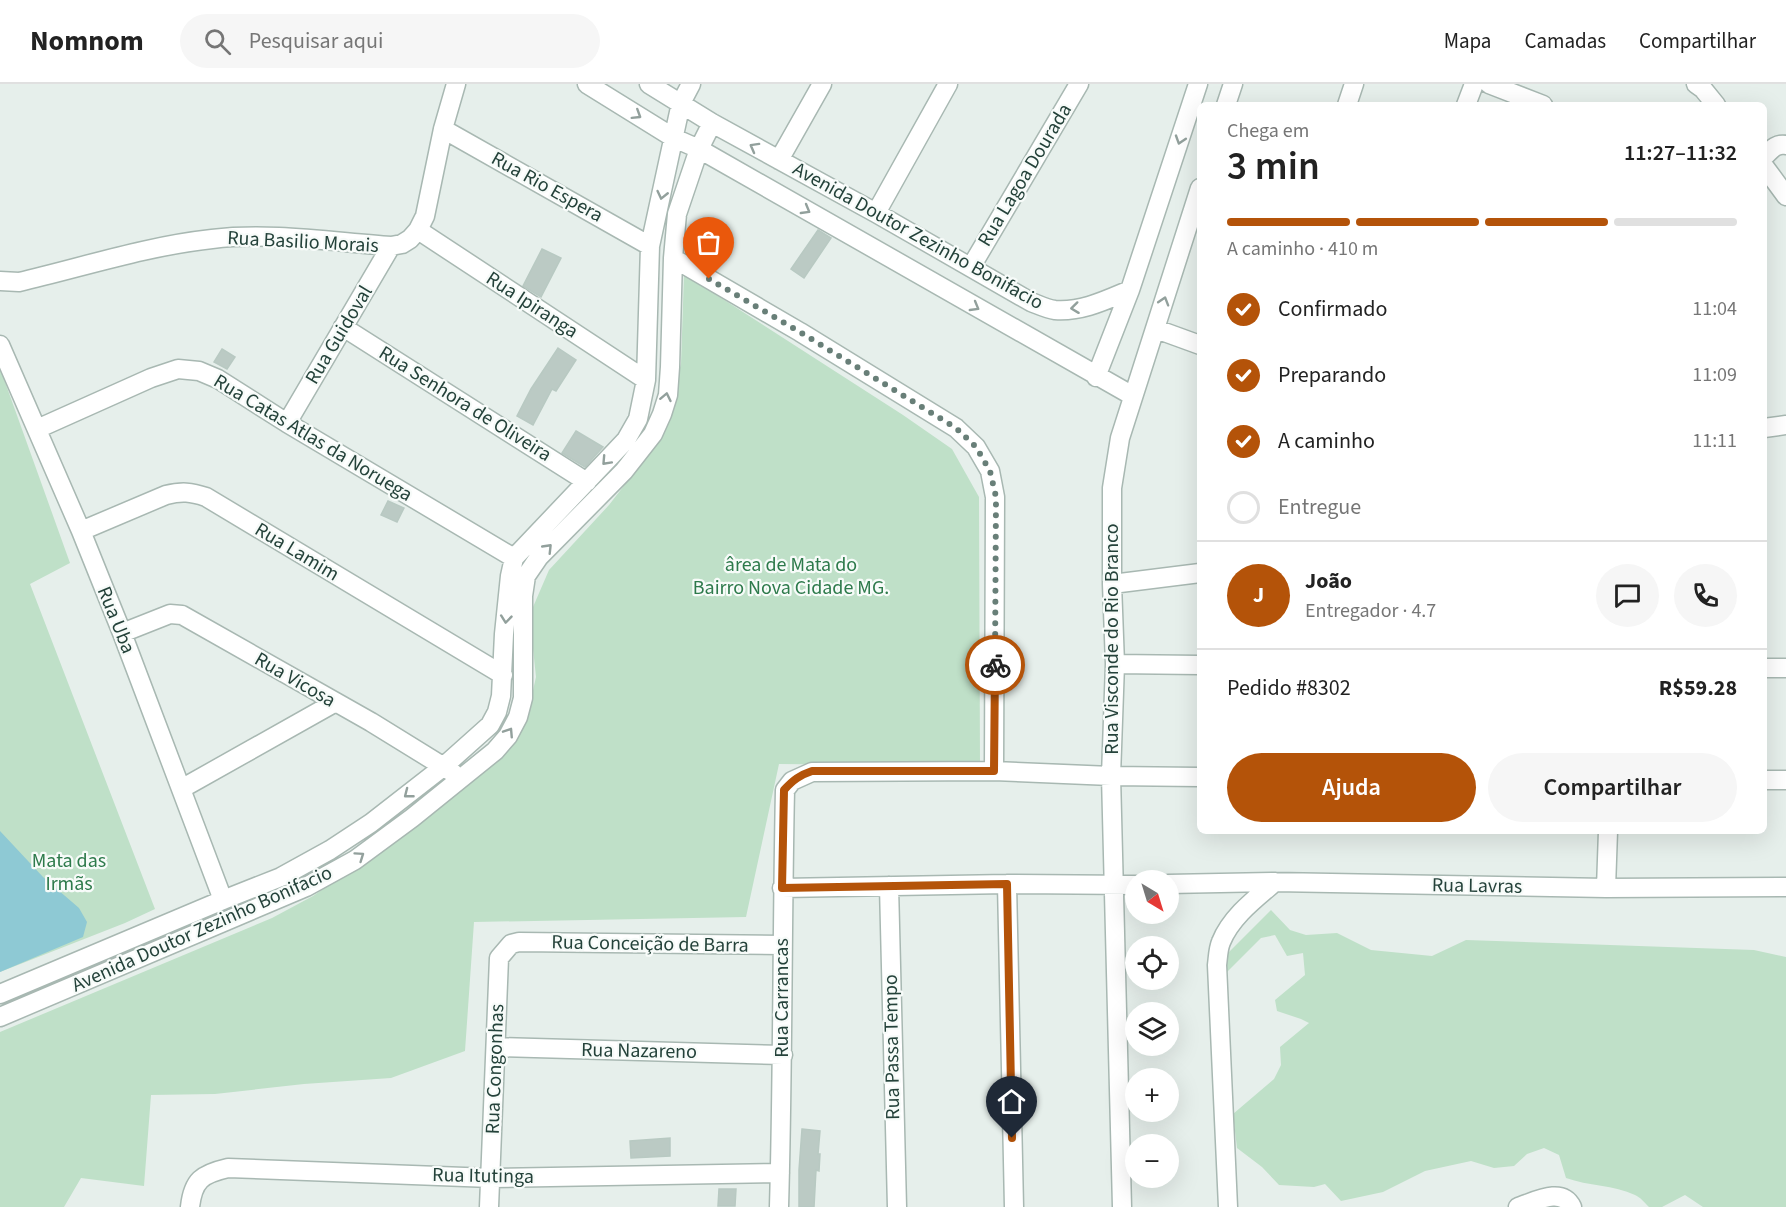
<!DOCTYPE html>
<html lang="pt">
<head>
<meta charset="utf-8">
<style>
  :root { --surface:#fff; --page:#f6f6f6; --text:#222; --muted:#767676; --line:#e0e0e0; --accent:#b45309 }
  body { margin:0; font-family:"Source Sans 3",sans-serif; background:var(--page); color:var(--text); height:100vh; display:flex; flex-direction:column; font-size:22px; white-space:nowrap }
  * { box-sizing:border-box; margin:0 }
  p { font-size:20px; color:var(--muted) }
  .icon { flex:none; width:33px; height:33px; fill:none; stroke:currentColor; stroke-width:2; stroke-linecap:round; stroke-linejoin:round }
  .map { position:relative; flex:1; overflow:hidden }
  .drawer { position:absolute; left:1197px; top:18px; width:570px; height:732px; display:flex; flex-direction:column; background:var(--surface); border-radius:9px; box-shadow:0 6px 24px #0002 }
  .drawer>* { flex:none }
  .needle { width:39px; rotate:142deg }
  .fabs { position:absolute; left:1125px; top:786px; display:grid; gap:12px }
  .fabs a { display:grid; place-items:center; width:54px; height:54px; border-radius:50%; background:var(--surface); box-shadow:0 6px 24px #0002; font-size:30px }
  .pin { position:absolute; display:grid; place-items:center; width:51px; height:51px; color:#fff; margin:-62px -26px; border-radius:50% 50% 50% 0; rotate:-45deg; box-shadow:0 0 6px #0007 }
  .pin .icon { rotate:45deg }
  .courier { position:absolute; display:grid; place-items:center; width:60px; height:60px; margin:-30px; border:4px solid #b45309; border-radius:50%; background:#fff; color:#222; box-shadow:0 2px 8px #0007 }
  .headline em { font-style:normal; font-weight:600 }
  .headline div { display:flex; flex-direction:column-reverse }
  .headline { display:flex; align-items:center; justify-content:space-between; height:102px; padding:0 30px }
  h1 { font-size:39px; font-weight:600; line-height:45px }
  .bar { display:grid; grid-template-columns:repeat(4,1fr); gap:9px 6px; align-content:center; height:72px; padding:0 30px }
  .bar i { height:8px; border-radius:4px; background:var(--line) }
  .bar .current { background:var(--accent) }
  .bar p { grid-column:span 4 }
  .line { display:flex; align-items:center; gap:15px; padding:0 30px; border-top:2px solid var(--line) }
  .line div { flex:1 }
  .round { display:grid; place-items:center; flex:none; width:63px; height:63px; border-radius:32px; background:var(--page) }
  ol { padding:0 30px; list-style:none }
  li { display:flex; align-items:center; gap:18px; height:66px }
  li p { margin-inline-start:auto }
  li .icon { padding:6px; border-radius:50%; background:var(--accent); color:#fff; stroke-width:4 }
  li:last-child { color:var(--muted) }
  li i { width:33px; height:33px; border:3px solid var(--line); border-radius:50% }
  .button { display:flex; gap:12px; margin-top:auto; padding:12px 30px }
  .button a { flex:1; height:69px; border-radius:36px; background:var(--accent); color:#fff; font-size:24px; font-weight:600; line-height:69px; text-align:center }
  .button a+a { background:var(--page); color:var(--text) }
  header { display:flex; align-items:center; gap:36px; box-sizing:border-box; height:84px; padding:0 30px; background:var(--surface); border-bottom:2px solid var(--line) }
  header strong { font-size:28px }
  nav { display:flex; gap:33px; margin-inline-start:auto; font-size:21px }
  .search { width:420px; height:54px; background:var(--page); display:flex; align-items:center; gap:15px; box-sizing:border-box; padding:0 21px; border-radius:33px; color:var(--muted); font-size:22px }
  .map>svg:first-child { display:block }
  .green { fill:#bfe0c8 }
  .water { fill:#8ec9d4 }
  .building { fill:#bbcac4; stroke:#b8c9c2; stroke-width:1.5 }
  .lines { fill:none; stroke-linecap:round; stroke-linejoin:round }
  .minor-casing { stroke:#a8b8b2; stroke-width:21 }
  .minor { stroke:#fff; stroke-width:18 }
  .oneway { stroke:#92a09c }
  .done { stroke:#687f78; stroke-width:6; stroke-dasharray:0 10.8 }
  .route { stroke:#b45309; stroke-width:8 }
  .labels { text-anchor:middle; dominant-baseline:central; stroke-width:4.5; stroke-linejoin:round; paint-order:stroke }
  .street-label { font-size:20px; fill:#24423a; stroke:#f7fbf9 }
  .park-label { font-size:20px; fill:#2d7a4b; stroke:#f7fbf9 }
</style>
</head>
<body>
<header>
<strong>Nomnom</strong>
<div class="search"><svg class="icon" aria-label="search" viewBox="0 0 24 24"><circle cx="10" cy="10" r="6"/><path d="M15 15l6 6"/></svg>Pesquisar aqui</div>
<nav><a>Mapa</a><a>Camadas</a><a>Compartilhar</a></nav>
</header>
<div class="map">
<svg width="1786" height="1123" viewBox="0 0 1786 1123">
  <rect width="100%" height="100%" fill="#e6efeb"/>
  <path class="green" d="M684,190L903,331L952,365L979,413L980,682L779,680L746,833L474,838L465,967L391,994L304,1000L215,1010L151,1011L144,1102L81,1094L64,1123H0V948L272,834L313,812L439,725L501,671L529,624L536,593L532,555L533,523L549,486L609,421L661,354L681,280Z
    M0,284L70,479L30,500L155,825L125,839L0,888Z
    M1271,826L1290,846L1306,851L1337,849L1371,866L1432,872L1466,856L1754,866L1786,873V1123H1703L1685,1111L1662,1123H1649C1645,1119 1640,1113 1635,1111C1614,1101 1588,1102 1566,1094L1559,1071L1544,1064L1527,1070L1514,1082L1494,1084L1471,1077L1425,1087L1383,1108L1341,1117L1325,1100L1314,1103L1279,1101L1262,1083L1237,1064L1233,1030L1274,995L1281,981L1280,963L1309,939L1301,935L1277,927L1275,916L1305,891L1303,869L1287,872L1275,851L1261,854L1227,888L1224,873Z"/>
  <path class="water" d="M0,747L43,793L79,824L87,838L83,853L0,888Z"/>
  <path class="building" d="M818,146L831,154L804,194L791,185Z
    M542,165L561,174L541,213L523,202Z
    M558,264L576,276L556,307L552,305L533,341L517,332L531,305Z
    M222,265L235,273L227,285L214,278Z
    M576,347L603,363L585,383L562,369Z
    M388,417L404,424L397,438L381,431Z
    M802,1045L820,1047L818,1070H820L819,1087L816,1086L814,1123H799V1086Z
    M670,1054V1072L631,1074L630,1057Z
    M719,1105H736L735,1122H718Z"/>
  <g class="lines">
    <g class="minor-casing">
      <path id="minor" d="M587,0L674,54L699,65L1133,312
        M649,0L712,39L876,129L1031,218C1039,221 1047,225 1055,226C1082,228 1106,216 1130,206
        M1489,0L1543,21
        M1696,0L1703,5L1716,21
        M1226,21L1233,0
        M1347,21L1354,0
        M1466,21L1474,0
        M443,45L650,162
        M1764,73C1771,66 1776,59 1786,61
        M779,76L822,0
        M1764,82L1786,112
        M876,129L948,0
        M418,146L646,296
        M673,174L800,248L956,344L976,363L990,387L995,413L994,687
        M971,183L1079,0
        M0,197L19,198C83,183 147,162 212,155C270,148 333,158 391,162L402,160L410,155L418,146L425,132L443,45L456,0
        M343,243L587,398
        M1156,245L1200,261
        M0,261L81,447L122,549L223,816
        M1096,293L1130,206L1198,0
        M287,339L391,162
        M1764,344L1786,341
        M37,345L151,294L178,285L199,287L218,295L287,339L514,474
        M81,447L166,411C182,407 191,408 206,413L503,591
        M1112,500L1200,489
        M122,549L170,530L182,531L371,638L452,688
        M1115,580L1200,581
        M1764,584H1786
        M1764,696H1786
        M181,705L334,619
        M1007,800L1014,1123
        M1168,800L1275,798L1606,804L1786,803
        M889,802L897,1123
        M782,804L1007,800L1136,801
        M1606,804L1608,747
        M0,910L223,816L281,793L330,766L371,739L443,683L490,641L497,628L501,612L504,550L510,492L514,474L626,356L638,335L646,296L650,162L681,19L691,0
        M0,933L306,803L355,776L412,734L495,667L508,652L518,633L523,614V512L526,492L539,473L624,387L653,350L662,330L668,311L670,283L673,174L677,130L699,65L712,39
        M496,963L783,971
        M190,1123C193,1096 202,1090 228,1084L491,1094L780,1089
        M489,1123L499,874L511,860L519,858L782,861
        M779,1123C783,984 782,845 785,706L792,697L812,688L994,687L1111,692L1200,693
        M1122,1123L1111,692L1115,580L1112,500V404L1120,354L1200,104
        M1228,1123L1217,881C1218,874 1218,865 1221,858C1231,833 1255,815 1275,798
        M1518,1123C1534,1118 1562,1102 1572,1123"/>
    </g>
    <use href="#minor" class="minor"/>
  </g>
  <defs><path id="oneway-chevron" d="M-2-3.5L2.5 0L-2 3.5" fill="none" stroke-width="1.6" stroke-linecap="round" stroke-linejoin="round" transform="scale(1.5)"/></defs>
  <g class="oneway">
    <use href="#oneway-chevron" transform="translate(637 31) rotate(32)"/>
    <use href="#oneway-chevron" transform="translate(1180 56) rotate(108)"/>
    <use href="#oneway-chevron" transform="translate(754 63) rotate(-151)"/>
    <use href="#oneway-chevron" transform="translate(662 111) rotate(103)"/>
    <use href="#oneway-chevron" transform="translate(806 126) rotate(30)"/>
    <use href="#oneway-chevron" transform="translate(1164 217) rotate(-73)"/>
    <use href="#oneway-chevron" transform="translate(975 223) rotate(30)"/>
    <use href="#oneway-chevron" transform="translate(1075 224) rotate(173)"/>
    <use href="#oneway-chevron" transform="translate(666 313) rotate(-78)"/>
    <use href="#oneway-chevron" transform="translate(606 377) rotate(133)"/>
    <use href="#oneway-chevron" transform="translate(548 464) rotate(-46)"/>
    <use href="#oneway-chevron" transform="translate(506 535) rotate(96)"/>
    <use href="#oneway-chevron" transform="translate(509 648) rotate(-57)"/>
    <use href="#oneway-chevron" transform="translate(408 710) rotate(142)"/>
    <use href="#oneway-chevron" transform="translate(360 772) rotate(-35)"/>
  </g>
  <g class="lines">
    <path class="done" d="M709,195L800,248L956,344L976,363L990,387L996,413L995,581"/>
    <path class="route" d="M995,581L994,687H812C800,691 793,696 784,706L782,804L1007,800L1012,1054"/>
  </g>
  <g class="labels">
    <g class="street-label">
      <text transform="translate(1025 91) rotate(-59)">Rua Lagoa Dourada</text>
      <text transform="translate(547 103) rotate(29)">Rua Rio Espera</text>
      <text transform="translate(918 152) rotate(29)">Avenida Doutor Zezinho Bonifacio</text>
      <text transform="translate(303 158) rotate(3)">Rua Basilio Morais</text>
      <text transform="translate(532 221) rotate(33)">Rua Ipiranga</text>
      <text transform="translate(339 251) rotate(-59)">Rua Guidoval</text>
      <text transform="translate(465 320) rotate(32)">Rua Senhora de Oliveira</text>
      <text transform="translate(313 354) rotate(31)">Rua Catas Atlas da Noruega</text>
      <text transform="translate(297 468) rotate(31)">Rua Lamim</text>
      <text transform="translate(116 536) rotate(68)">Rua Uba</text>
      <text transform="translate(1112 555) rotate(-90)">Rua Visconde do Rio Branco</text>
      <text transform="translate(295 596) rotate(30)">Rua Vicosa</text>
      <text transform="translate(1477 802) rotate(1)">Rua Lavras</text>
      <text transform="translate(202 845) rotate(-24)">Avenida Doutor Zezinho Bonifacio</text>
      <text transform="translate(650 860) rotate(1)">Rua Conceição de Barra</text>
      <text transform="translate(782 914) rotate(-90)">Rua Carrancas</text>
      <text transform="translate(892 963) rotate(-91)">Rua Passa Tempo</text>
      <text transform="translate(639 967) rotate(1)">Rua Nazareno</text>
      <text transform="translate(495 985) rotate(-88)">Rua Congonhas</text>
      <text transform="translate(483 1092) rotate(1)">Rua Itutinga</text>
    </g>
    <g class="park-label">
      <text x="791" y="481">ârea de Mata do<tspan x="791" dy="23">Bairro Nova Cidade MG.</tspan></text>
      <text x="69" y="777">Mata das<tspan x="69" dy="23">Irmãs</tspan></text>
    </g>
  </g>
</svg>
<div class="fabs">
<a><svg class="needle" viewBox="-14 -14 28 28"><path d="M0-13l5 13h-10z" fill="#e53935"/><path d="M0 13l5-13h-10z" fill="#767676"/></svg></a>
<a><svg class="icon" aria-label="locate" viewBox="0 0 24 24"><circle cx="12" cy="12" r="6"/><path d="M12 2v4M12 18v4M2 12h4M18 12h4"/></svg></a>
<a><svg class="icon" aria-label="layers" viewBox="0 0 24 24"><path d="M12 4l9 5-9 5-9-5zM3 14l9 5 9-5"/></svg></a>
<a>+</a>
<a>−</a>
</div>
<div class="pin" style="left:709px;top:195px;background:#ea580c"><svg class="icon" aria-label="bag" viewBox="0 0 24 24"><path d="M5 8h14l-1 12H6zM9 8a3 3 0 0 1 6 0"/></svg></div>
<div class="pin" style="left:1012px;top:1054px;background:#1f2937"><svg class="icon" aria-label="home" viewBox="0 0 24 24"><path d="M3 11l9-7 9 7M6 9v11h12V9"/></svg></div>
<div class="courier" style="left:995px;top:581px"><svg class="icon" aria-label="bike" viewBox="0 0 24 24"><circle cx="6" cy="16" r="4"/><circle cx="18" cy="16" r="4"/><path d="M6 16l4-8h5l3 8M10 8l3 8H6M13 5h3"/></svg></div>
<section class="drawer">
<div class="headline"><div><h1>3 min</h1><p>Chega em</p></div><em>11:27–11:32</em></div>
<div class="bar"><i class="current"></i><i class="current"></i><i class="current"></i><i></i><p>A caminho · 410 m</p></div>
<ol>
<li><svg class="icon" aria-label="check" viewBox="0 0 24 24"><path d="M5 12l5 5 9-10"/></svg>Confirmado<p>11:04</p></li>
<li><svg class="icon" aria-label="check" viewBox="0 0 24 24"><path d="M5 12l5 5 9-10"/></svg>Preparando<p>11:09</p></li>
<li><svg class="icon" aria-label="check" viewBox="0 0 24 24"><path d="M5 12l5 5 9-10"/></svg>A caminho<p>11:11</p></li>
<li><i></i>Entregue</li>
</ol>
<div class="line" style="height:108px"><b class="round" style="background:var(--accent);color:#fff">J</b><div><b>João</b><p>Entregador · 4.7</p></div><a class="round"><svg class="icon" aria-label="chat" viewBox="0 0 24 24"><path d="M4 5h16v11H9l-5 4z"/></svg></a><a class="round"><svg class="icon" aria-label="phone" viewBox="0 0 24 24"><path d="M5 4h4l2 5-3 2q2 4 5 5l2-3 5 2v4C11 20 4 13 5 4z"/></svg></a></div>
<div class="line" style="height:78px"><div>Pedido #8302</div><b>R$59.28</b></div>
<div class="button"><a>Ajuda</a><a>Compartilhar</a></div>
</section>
</div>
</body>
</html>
